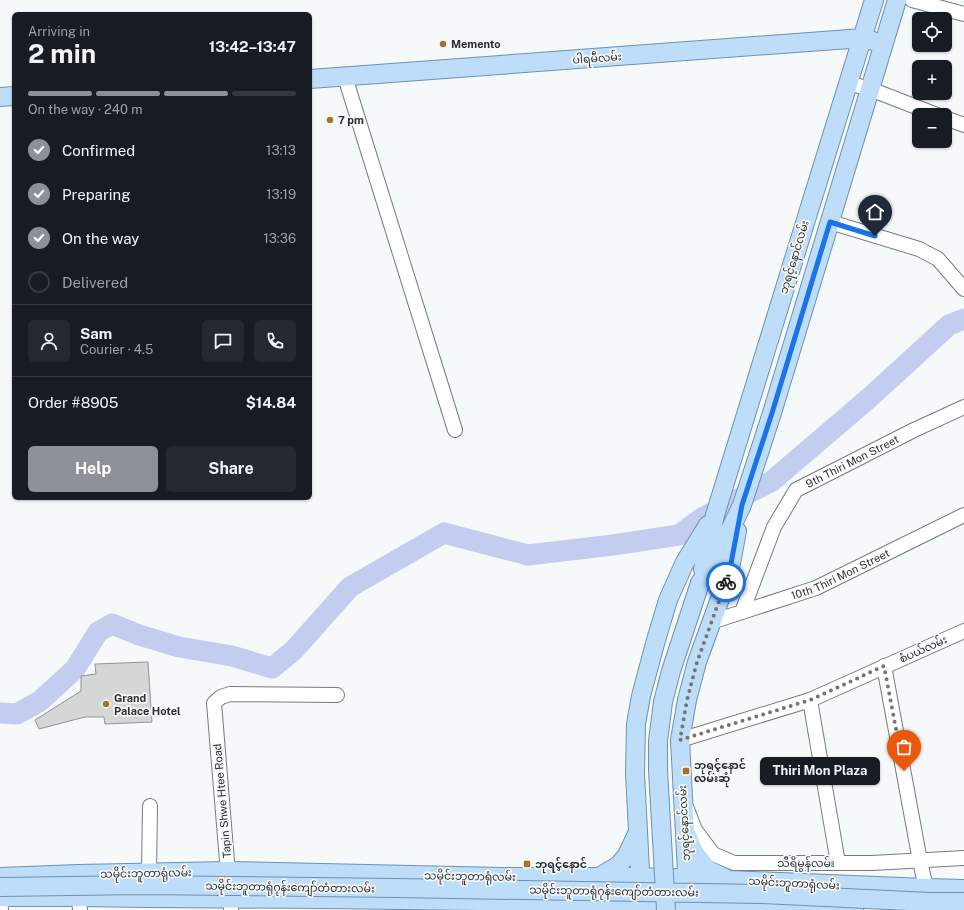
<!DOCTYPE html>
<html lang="en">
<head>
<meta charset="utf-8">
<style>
  :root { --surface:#171b24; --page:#242831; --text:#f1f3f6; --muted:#9ea1a6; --line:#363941; --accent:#8c9099 }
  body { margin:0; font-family:"Public Sans","Noto Sans Myanmar",sans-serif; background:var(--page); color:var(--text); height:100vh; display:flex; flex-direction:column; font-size:15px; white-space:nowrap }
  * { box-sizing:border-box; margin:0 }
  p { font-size:13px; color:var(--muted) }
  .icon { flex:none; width:22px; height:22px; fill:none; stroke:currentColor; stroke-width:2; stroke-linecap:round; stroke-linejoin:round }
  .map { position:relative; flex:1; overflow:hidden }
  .drawer { position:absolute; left:12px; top:12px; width:300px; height:488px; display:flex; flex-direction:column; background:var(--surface); border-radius:6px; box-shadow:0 1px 3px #0004 }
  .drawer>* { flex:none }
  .fabs { position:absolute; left:912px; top:12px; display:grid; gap:8px }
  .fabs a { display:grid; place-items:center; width:40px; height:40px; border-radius:6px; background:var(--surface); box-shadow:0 1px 3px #0004; font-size:20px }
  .pin { position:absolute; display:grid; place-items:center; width:34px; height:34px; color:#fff; margin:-41px -17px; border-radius:50% 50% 50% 0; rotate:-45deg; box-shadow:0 0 4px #0007 }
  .pin .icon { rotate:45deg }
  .courier { position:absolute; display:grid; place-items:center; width:40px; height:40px; margin:-20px; border:3px solid #1a73e8; border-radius:50%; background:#fff; color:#222; box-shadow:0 1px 5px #0007 }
  .bubble { position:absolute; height:28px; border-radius:6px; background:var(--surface); box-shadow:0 1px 3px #0004; font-size:13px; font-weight:700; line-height:28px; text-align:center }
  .overview em { font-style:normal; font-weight:700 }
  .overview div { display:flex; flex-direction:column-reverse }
  .overview { display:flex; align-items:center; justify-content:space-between; height:68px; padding:0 16px }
  h1 { font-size:26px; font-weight:700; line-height:30px }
  .bar { display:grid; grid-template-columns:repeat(4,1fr); gap:6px 4px; align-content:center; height:48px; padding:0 16px }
  .bar i { height:5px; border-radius:3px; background:var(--line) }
  .bar .current { background:var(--accent) }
  .bar p { grid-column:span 4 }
  .line { display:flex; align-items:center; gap:10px; padding:0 16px; border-top:1px solid var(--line) }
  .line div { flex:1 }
  .round { display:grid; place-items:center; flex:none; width:42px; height:42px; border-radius:6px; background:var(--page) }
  ol { padding:0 16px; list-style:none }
  li { display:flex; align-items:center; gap:12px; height:44px }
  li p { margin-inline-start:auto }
  li .icon { padding:4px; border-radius:50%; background:var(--accent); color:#fff; stroke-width:4 }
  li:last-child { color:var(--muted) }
  li i { width:22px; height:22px; border:2px solid var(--line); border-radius:50% }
  .primary-button { display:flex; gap:8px; margin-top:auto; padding:8px 16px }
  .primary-button a { flex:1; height:46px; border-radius:6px; background:var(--accent); color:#fff; font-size:16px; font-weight:700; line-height:46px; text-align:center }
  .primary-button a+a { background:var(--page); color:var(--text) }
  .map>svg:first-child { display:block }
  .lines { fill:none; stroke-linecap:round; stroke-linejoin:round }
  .river { stroke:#c4ccef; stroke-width:21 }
  .building { fill:#d3d7d6; stroke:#909494 }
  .minor-casing { stroke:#777b7c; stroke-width:16 }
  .major-casing { stroke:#6f91b0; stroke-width:20 }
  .minor { stroke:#fff; stroke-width:14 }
  .major { stroke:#beddf9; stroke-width:18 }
  .major-bridge-casing { stroke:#6f91b0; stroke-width:20; stroke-linecap:butt }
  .major-bridge { stroke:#beddf9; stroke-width:18 }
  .done { stroke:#737576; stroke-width:4; stroke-dasharray:0 7.2 }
  .route { stroke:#1a73e8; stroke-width:5 }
  .poi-dot { fill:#a57429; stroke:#f5f9fa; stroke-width:1.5 }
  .labels { text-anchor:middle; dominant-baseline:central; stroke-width:3.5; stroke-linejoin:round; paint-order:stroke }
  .poi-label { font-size:11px; font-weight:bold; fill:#2d2e2f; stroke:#f5f9fa; text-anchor:start }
  .street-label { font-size:11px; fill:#2d2e2f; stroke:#f5f9fa }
</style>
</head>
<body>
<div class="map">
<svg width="964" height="910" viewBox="0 0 964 910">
  <rect width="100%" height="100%" fill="#f5f9fa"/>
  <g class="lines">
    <path class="river" d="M0,713L17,714L40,701L75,669L98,632L112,624L139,635L179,647L232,656L272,668L294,650L350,587L444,533L528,555L613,545L679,535L702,518L772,481L868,399L949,325L964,319"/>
  </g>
  <path class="building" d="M148,662L152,722L105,724L104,717H85L39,729L35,720L81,691V676L96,674L95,664Z"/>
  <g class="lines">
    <g class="minor-casing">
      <g id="minor">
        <path d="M912,0L964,14"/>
        <path d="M345,77L455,430"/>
        <path d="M848,83L870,89L937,115"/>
        <path d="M945,118L964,125"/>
        <path d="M830,222L919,249L938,259L964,289"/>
        <path id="s1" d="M742,612L774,527L796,490L914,430L964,407"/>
        <path id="s2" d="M711,622L816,588L964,515"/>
        <path d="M884,666L920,861L926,888"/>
        <path d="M810,700L838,863"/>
        <path d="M680,740L810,700L964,631"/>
        <path d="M687,809L695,830L713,854L734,863H872L964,858"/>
        <path d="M149,872L150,806"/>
        <path d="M79,897L80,910"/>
        <path d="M0,900L1,910"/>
        <path d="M231,910L214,703L221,697L230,694L337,695"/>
      </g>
    </g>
    <g class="major-casing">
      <path id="major" d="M310,79L863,38L873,41
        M0,97L14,96
        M703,569L715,515L748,408L809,210L874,0
        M700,583L721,549L742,505L772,413L897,0
        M688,837L694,852L708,870L725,878
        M0,877L78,874L228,871L503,877H641L730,880L926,888L964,889
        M599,877L619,865L627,855L637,834
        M641,889L635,774L636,724L641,696L656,640L668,600L685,562L708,525
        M688,891L680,740L687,700L697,662L729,574L737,531
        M0,897H79L146,898L320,899L642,903L739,905L854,910"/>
    </g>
    <use href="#minor" class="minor"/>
    <use href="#major" class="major"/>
    <g class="major-bridge-casing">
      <path id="major-bridge" d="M0,887L142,885L396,888L761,894L930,902H964
        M666,910L658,770V741L663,702L671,671L700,583"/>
    </g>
    <use href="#major-bridge" class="major-bridge"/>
  </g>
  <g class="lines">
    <path class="done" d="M726,582L697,662L687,700L680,740L810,700L884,666L904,771"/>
    <path class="route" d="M726,582L729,574L742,505L772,413L830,222L875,236"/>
  </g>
  <g class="poi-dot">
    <circle cx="443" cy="44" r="4"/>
    <circle cx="330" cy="120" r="4"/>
    <circle cx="106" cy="704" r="4"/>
    <rect x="682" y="767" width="8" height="8" rx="2"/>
    <rect x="523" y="860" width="8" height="8" rx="2"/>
  </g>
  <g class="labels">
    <g class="poi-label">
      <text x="451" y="44">Memento</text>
      <text x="338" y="120">7 pm</text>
      <text x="114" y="698">Grand<tspan x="114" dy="13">Palace Hotel</tspan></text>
      <text x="694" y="765">ဘုရင့်နောင်<tspan x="694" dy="13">လမ်းဆုံ</tspan></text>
      <text x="535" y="864">ဘုရင့်နောင်</text>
    </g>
    <g class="street-label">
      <text transform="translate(597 58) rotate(-4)">ပါရမီလမ်း</text>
      <text transform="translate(794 257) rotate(-73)">ဘုရင့်နောင်လမ်း</text>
      <text stroke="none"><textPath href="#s1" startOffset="197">9th Thiri Mon Street</textPath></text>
      <text stroke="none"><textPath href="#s2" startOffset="138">10th Thiri Mon Street</textPath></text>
      <text transform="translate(923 649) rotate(-24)">စံပယ်လမ်း</text>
      <text transform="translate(222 801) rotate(-95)">Tapin Shwe Htee Road</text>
      <text transform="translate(684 823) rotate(-93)">ဘုရင့်နောင်လမ်း</text>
      <text x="806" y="863">သီရိမွန်လမ်း</text>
      <text transform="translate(146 873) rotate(-1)">သမိုင်းဘူတာရုံလမ်း</text>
      <text transform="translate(470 876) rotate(1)">သမိုင်းဘူတာရုံလမ်း</text>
      <text transform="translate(794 883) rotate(3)">သမိုင်းဘူတာရုံလမ်း</text>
      <text transform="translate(290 887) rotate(1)">သမိုင်းဘူတာရုံဂုန်းကျော်တံတားလမ်း</text>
      <text transform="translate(614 891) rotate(1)">သမိုင်းဘူတာရုံဂုန်းကျော်တံတားလမ်း</text>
    </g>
  </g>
</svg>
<div class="fabs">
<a><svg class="icon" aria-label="locate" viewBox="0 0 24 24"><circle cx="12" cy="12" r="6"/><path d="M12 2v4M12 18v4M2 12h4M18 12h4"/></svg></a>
<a>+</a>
<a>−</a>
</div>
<div class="pin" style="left:904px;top:771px;background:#ea580c"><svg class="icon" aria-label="bag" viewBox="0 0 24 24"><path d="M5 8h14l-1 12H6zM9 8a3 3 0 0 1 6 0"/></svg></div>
<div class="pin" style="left:875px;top:236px;background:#1f2937"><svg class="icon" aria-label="home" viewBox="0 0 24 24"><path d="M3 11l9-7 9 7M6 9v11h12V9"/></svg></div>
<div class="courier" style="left:726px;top:582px"><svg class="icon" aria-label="bike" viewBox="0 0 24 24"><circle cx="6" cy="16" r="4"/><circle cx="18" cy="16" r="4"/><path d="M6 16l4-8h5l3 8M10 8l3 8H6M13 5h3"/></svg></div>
<div class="bubble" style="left:760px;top:757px;width:120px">Thiri Mon Plaza</div>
<section class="drawer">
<div class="overview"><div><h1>2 min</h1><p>Arriving in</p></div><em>13:42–13:47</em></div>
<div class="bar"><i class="current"></i><i class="current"></i><i class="current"></i><i></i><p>On the way · 240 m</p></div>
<ol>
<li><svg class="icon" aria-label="check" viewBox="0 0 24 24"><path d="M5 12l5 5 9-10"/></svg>Confirmed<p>13:13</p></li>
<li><svg class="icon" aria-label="check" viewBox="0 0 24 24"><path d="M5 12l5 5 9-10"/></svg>Preparing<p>13:19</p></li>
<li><svg class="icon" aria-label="check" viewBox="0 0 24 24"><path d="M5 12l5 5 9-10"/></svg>On the way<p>13:36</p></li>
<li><i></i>Delivered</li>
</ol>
<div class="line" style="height:72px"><a class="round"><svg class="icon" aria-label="person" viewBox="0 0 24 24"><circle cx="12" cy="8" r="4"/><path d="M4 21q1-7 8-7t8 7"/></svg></a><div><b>Sam</b><p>Courier · 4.5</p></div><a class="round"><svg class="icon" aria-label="chat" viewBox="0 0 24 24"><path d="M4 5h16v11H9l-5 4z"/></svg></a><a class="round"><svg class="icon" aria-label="phone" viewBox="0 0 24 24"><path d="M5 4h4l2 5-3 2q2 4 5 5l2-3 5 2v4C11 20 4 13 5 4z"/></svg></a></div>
<div class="line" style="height:52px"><div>Order #8905</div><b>$14.84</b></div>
<div class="primary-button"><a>Help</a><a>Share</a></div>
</section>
</div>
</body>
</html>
